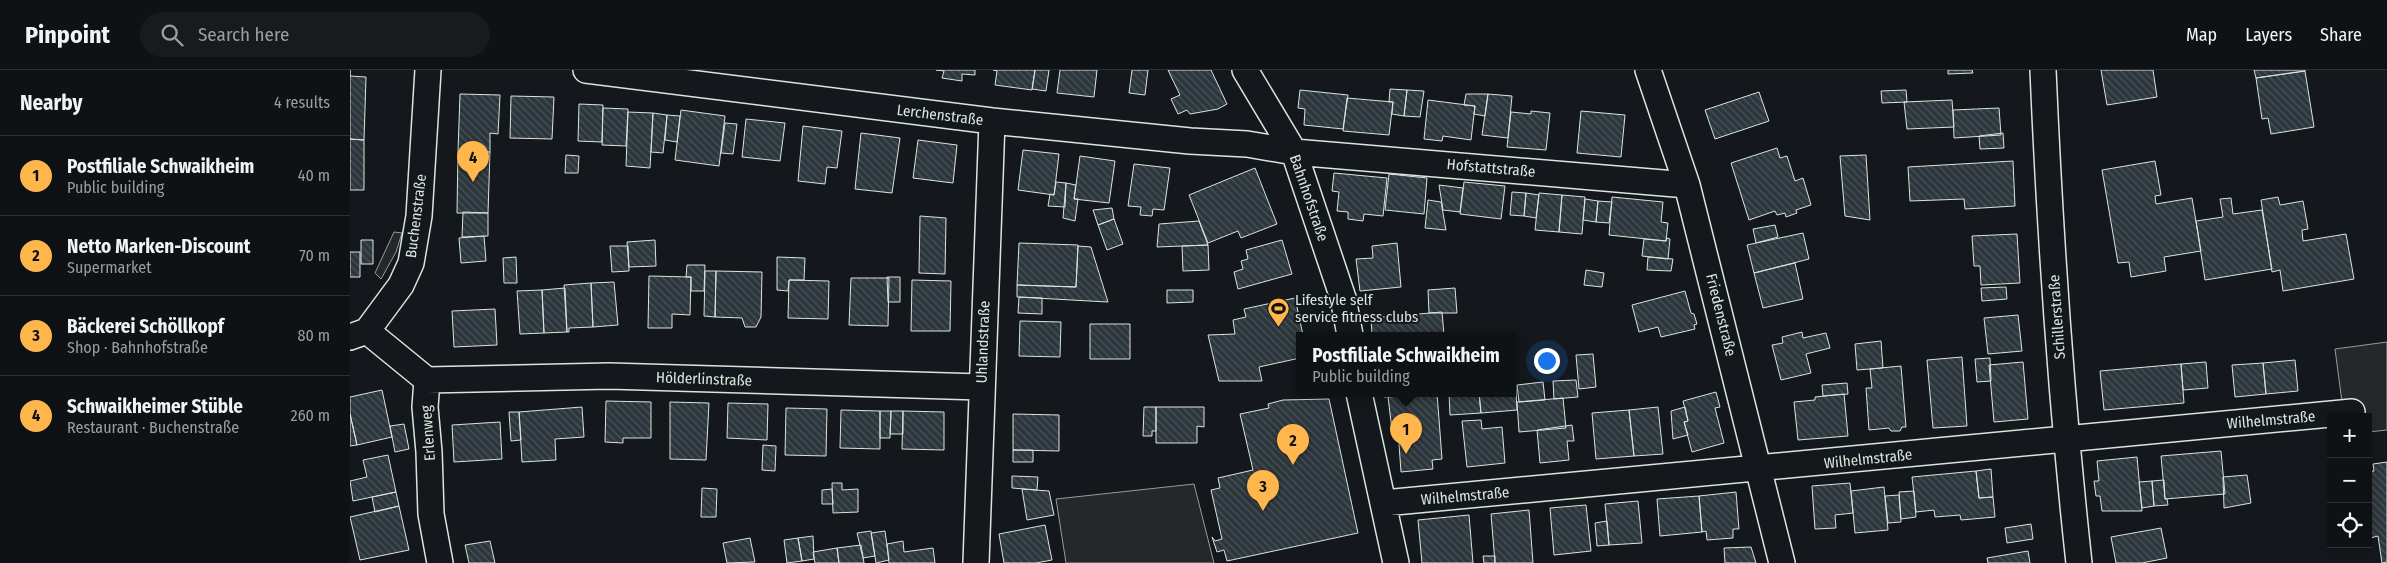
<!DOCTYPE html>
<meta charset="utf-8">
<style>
:root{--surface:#0f1215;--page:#181b1e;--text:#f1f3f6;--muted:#9b9ea0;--line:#2f3234;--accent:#ffb74d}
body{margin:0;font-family:"Fira Sans Condensed",sans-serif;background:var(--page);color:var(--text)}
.controls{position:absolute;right:15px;bottom:15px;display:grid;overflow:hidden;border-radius:0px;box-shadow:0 2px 8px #0003}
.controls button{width:45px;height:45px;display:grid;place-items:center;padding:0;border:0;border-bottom:1px solid var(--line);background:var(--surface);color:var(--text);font:25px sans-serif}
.you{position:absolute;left:1196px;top:290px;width:18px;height:18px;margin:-12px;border:4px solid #fff;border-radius:50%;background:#1a73e8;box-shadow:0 0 0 8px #1a73e833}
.badge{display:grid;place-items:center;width:32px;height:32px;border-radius:50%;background:var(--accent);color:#111;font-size:16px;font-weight:700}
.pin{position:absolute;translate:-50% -41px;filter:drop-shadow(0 1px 2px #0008)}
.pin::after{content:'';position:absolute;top:26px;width:18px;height:15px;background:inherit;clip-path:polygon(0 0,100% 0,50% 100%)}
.popup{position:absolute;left:946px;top:262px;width:220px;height:65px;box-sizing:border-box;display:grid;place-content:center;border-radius:0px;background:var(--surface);filter:drop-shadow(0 1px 4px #0005);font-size:16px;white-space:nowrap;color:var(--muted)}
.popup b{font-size:19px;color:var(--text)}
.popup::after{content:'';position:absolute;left:50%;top:100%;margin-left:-10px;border:10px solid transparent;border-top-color:var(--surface)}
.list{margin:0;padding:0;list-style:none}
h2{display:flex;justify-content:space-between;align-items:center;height:65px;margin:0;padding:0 20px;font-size:21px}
h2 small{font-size:16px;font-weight:400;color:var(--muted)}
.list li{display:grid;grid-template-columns:32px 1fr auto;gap:15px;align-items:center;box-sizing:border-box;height:80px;padding:0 20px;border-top:1px solid var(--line)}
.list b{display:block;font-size:19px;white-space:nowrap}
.list p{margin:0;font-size:16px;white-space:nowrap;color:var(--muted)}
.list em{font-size:16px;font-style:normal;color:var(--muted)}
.icon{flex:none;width:28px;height:28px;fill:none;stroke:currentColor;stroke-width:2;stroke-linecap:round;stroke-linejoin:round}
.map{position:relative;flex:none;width:2037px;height:493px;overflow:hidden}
header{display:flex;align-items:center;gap:30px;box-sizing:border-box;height:70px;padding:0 25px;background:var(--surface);border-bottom:1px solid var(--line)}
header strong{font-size:24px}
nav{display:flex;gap:28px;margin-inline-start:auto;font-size:18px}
.search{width:350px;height:45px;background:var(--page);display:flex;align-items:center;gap:12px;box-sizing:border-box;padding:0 18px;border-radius:28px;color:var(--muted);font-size:19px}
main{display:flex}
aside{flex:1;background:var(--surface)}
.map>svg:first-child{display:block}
</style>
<header>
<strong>Pinpoint</strong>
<div class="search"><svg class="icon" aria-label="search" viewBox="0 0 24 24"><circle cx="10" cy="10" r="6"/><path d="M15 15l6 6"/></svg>Search here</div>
<nav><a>Map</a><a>Layers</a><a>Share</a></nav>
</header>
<main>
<aside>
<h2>Nearby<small>4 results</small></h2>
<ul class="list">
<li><span class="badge">1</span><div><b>Postfiliale Schwaikheim</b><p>Public building</p></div><em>40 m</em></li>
<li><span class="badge">2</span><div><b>Netto Marken-Discount</b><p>Supermarket</p></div><em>70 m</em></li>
<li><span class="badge">3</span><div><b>Bäckerei Schöllkopf</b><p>Shop · Bahnhofstraße</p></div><em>80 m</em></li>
<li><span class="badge">4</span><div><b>Schwaikheimer Stüble</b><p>Restaurant · Buchenstraße</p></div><em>260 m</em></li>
</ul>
</aside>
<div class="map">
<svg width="2037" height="493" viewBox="0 0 2037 493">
<defs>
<pattern id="building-back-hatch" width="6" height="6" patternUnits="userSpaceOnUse" patternTransform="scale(1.25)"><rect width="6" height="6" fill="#2c363c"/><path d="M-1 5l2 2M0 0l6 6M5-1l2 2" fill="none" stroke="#4a5358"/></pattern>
</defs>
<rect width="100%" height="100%" fill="#14181c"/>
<path fill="#24282b" stroke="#939e99" d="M44 162 52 163 46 182 31 209 25 203Z
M2037 272V360L2018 362V347H1994L1985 279Z
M844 414 864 493H716L706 429Z"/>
<path fill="url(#building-back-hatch)" stroke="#d8e6dc" d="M0 0V6L16 7 14 70 0 69Z
M586 0H625V5L612 4V11L592 8 594 1Z
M643 0H685L682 20 645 15 647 1Z
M685 0H699L696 21 682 19Z
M710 0H747L744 27 707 23Z
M782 0H798L795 25 779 23Z
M818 0H861L877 34 868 39 840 44 837 40 828 44 821 29 830 25Z
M1598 0H1622L1623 3 1598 4Z
M1751 0H1803L1807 27 1757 35Z
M1904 0H1955V1L1906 8Z
M1955 1 1964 57 1921 64 1918 48 1912 49 1906 8Z
M1040 19 1057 20 1054 46 1042 44 1043 32H1039Z
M950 20 998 25 993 59 954 55 955 39 948 38Z
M1057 20 1074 21 1070 47 1054 46Z
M1556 20 1557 32 1532 33 1531 21Z
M1409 22 1419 51 1365 69 1355 40Z
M110 24 150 25 148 64 140 63V82L108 81Z
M1116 24H1138L1135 46 1124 44 1125 36 1114 35Z
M1138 24 1162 26 1158 68 1132 65Z
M161 26 204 27 202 69 160 68Z
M997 28 1043 32 1039 65 993 61Z
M1078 30 1125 36 1121 70 1093 66 1092 71 1074 69Z
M1602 30 1604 57 1557 59 1554 32Z
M229 34 253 35 252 72 228 71Z
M253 38 278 39 276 76 252 75Z
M1649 38 1651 65 1604 68 1603 40Z
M331 40 375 46 369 96 325 90Z
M1181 41 1200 43 1196 80 1157 77 1161 42 1181 44Z
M1231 41 1275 45 1271 87 1227 83Z
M278 42 303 43 300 98 276 96Z
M303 43 317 45 313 83 301 82Z
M317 45 330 46 327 72 315 70Z
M396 49 435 53 430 91 392 87Z
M375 53 387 54 383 84 371 83Z
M453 56 492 61 487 98 477 97 475 114 448 111Z
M511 63 550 68 542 123 505 119Z
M1653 63 1654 78 1630 79 1629 66Z
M0 69 14 70V120H0Z
M568 70 607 75 603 113 563 108Z
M1427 78 1430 88 1437 86 1445 111 1453 108 1461 135 1446 140 1447 143 1436 147 1435 143 1427 145 1425 141 1399 150 1381 93Z
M673 80 709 84 704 125 668 120Z
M108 81 140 82 138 143H107Z
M216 85 229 86 228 103H215Z
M1516 85 1520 150 1495 146 1490 86Z
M730 86 765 91 759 133 724 129Z
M1663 91 1665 136 1615 139 1614 129 1560 131 1558 97Z
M1805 91 1811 125 1805 126 1806 134 1842 128 1851 181 1814 187 1816 201 1781 207 1779 192 1768 193 1752 100Z
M784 94 820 98 814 140 803 139 802 146 790 145 791 137 778 136Z
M905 98 927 154 891 168 888 161 858 173 839 125Z
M984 103 1037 108 1033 146 1014 144 1013 151 998 149V142L987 141 989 122 982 121Z
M1039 104 1077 108 1074 144 1035 140Z
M706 112 716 113 715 137 698 136 700 124 704 125Z
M1114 112 1155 116 1151 149 1110 144Z
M716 113 726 115 724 129H728L725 151 713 148Z
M1089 115 1113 118 1110 142 1093 140Z
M1162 122 1176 123 1174 146 1160 145Z
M1176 123 1189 125 1186 148 1174 146Z
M1189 123 1212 125 1209 162 1185 160Z
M1212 125 1235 127 1232 164 1209 162Z
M1262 127 1313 132 1311 152 1318 153 1316 171 1259 165Z
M1928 127 1930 135 1953 131 1958 159 1952 160 1953 171 1996 164 2004 209 1933 221 1930 200 1922 202 1911 130Z
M1881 128 1883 144 1912 140 1922 199 1855 210 1846 151 1873 147 1870 129Z
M1235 129 1248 131 1246 152 1233 150Z
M1078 130 1091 132 1096 160 1075 158Z
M1248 131 1262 132 1259 153 1246 152Z
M762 138 764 149 748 155 743 140Z
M113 142 138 143V166L112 167Z
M570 146 596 148 595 204 569 203Z
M764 149 773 174 757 180 748 155Z
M849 151 858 175 807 177 809 154Z
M1425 155 1428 167 1406 173 1403 159Z
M1453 163 1459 189 1404 203 1397 175Z
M1667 164 1670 213 1631 215 1630 196H1624L1622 166Z
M134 166 136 191 111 193 109 168Z
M1317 168 1320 169 1318 189 1292 186 1294 169 1316 171Z
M11 170H23V194H11Z
M305 170 306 196 279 197 277 172Z
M932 170 942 204 888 219 884 202 893 199 891 191 898 189 896 180Z
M669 173 728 175 726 217 667 215Z
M1047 173 1051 217 1010 221 1006 189 1023 188 1022 176Z
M858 175 859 200 833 201 832 176Z
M260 176H278L279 201 262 202Z
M728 176 741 177 758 232 667 227V215L726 217Z
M0 182H10V207H0Z
M166 187 167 213H154L153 188Z
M427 187 455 188 454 210H439L438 221 427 220Z
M1298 187 1323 189 1321 201 1297 200Z
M1445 193 1453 229 1413 238 1404 203Z
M337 195H355L354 221H341V207H336Z
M1236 200 1254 203 1252 217 1234 215Z
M355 201H366L365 247 354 246Z
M366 201 412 202 411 247 406 257H395L392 248 365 247Z
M299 206 341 207 340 245 322 244V258H298Z
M537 207H550V232H538Z
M501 208H539L538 256 499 255Z
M439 210 479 211 478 249 438 248Z
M562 210 601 211 600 261H561Z
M264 212 268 255 243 257 241 213Z
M241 213 243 257 219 258V262H217L214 215Z
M1656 217 1657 229 1632 231 1631 218Z
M215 218 217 262 194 263 192 220Z
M1105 218 1107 243H1079L1078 220Z
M192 220 194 263 170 264 167 221Z
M817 220H843V232L817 233Z
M1335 221 1341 243 1344 244 1347 254 1344 255 1345 259 1311 267 1308 257 1289 262 1282 235Z
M669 227 692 228V244L668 243Z
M945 228 953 265H950V288L909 297 912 311H869L858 265 885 264 883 250 896 247 894 239Z
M145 239 147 275 104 277 102 241Z
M1092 242 1094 265H1022L1021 248Z
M1668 245 1672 281 1638 284 1634 248Z
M670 251 711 252 710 287 669 286Z
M740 254H780V289H740Z
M1452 262 1453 268 1476 263 1480 278 1456 284 1461 303 1431 310 1422 275 1433 273 1432 267Z
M1531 271 1533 298 1507 300 1505 274Z
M1243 284 1246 317 1229 319 1226 285Z
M1612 287 1617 356 1583 358 1577 290Z
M1640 288 1641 311 1627 312 1625 289Z
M1945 290 1948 321 1916 324 1913 293Z
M1673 292 1678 349 1644 352 1639 295Z
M1856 292 1858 318 1833 320 1831 294Z
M1913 293 1916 324 1885 327 1882 295Z
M1831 294 1834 333 1754 340 1750 301Z
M1551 296 1556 357H1552L1550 361H1541L1539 358 1519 360 1516 318H1522L1520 299Z
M1162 307H1165L1167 340 1131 343 1129 323H1162Z
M1226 310 1228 327 1204 329 1203 311Z
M1193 312 1195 330 1169 332 1167 315Z
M1497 313 1498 324 1473 326 1472 315Z
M32 320 42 367 7 375 0 344V327Z
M1366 322 1370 337 1365 338 1374 373 1342 382 1334 352 1338 351 1333 331Z
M1033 323H1086L1034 327Z
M1087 323 1092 389 1082 390 1083 399 1051 402 1048 360H1042L1038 327Z
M1099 323H1129L1131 343 1100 345Z
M1494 324 1498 366 1448 370 1444 332 1465 330V327Z
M1213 328 1216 358 1169 362 1167 332Z
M979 329 1008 463 877 491 874 480 867 482 862 467 865 471 872 469 861 420 870 418 868 408 903 400 890 344 919 338 918 334 933 330Z
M256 331 301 332V368H273V373L255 372Z
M320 332 359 333 356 390 320 389Z
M378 333 418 334 417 370 377 368Z
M232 337 234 367 205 369 206 390 172 392 169 342Z
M794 337H806V361H802V366H793Z
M806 337H854V357L847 356V373H806Z
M1308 337 1313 384 1284 386 1279 340Z
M1335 337 1338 351 1334 352 1338 365 1323 369 1321 341Z
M436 338 477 339 476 386 435 385Z
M491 340 530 341V379L490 378Z
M1279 340 1284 386 1246 389 1242 343Z
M530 341H541L540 368H530Z
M541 341H553V364H540Z
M553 341 594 342V380L552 379Z
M159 342H169L171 370 161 371Z
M0 344 7 375 0 376Z
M663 344 709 345V381L663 380Z
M1131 350 1132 359 1152 357 1155 393 1117 397 1112 351Z
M150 352 152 389 104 392 102 355Z
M54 354 59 379 45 382 40 356Z
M1222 355 1224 371H1217L1219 390 1190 393 1187 360Z
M413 375 426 376 425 401 412 400Z
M663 380H683V392H663Z
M1871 381 1875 424 1815 429 1811 386Z
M38 385 46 422 3 431 0 411 17 407 13 390Z
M1787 387 1792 441H1752L1750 426H1746L1744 411H1749L1747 391Z
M2037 392V492L2032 493 2028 466 2020 468 2018 455V402L2024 401 2023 394Z
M1641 399 1643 427 1629 428 1626 401Z
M1626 401 1629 428 1643 427 1645 447 1611 450 1610 445 1585 447 1584 440 1566 442 1562 407Z
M1897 405 1901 433 1874 438 1873 407Z
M662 406 688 407 687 420 662 418Z
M1814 410 1815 429H1817L1818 435 1804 436 1802 411Z
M1802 411 1804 436 1792 438 1789 412Z
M482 413H492V420L508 419V442L483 443Z
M1500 413 1503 443 1485 445 1486 458 1465 459 1462 416Z
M1534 417 1538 460 1505 463 1501 421Z
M352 418 367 419 366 447H351Z
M482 419 483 434H472V420Z
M672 419 699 421 704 445 677 450Z
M1564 421 1566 447 1551 449 1549 422Z
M46 422 49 436 25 442 22 427Z
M1386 422 1389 459H1383V468L1357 470 1356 461 1352 462 1349 426Z
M1549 425 1551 452 1538 453 1535 426Z
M1349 426 1352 462 1310 466 1307 429Z
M1288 431 1292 473 1259 475 1255 434Z
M1236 435 1241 481 1204 485 1200 438Z
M49 436 59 480 10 490 0 447Z
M1179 440 1183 493H1145L1141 444Z
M1119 445 1123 493H1072L1068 450Z
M1257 451 1259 475 1247 476 1245 453Z
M1681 454 1683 469 1657 473 1655 458Z
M695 455 702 490 686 493H654L649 464Z
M1811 458 1817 488 1792 493H1766L1761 467Z
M521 461 525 486 513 488 507 463Z
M535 461 539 490 526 493 521 463Z
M463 466 464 489 452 491 448 468Z
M400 468 405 492 377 493 373 473Z
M448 468 452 491 437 493 434 470Z
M140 471 145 493H119L115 475Z
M553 471 554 482 583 478 585 493H539L537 474Z
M511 475 514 493H489L487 478Z
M1401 477 1406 493H1375L1374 478Z
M487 478 489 493H465L463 482Z
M1678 481 1680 493H1638L1637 488Z
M1133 486H1145V493H1134Z"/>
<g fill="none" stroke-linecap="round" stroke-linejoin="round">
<defs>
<path id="street" d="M236 0 642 51 840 71 897 74 944 82 1337 115
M895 0 944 82 993 228 1000 265
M1298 0 1337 115 1432 493
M1693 0C1700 165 1711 329 1729 493
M17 261 77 310 75 337 79 382 81 444 90 493
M0 267 17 261 51 215 61 193 69 146 78 0
M77 310 259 306 631 317
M1009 323 1046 493
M1034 433 2002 342
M626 493 642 51"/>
</defs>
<use href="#street" stroke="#d8e6dc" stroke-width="28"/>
<use href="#street" stroke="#14181c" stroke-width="25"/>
</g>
<defs>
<symbol id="stadium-pin" viewBox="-11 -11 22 30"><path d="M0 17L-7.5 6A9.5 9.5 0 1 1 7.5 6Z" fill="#ffb74d" stroke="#14181c"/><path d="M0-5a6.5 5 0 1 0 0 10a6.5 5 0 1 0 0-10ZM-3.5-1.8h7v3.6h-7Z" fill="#111"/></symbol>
</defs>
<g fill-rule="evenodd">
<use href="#stadium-pin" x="916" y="226" width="25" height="34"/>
</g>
<g text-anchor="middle" stroke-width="4" stroke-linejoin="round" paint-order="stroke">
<g font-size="15" fill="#d8e6dc" stroke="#14181c">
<text transform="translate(590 45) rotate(7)" y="5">Lerchenstraße</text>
<text transform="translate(1141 98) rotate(5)" y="5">Hofstattstraße</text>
<text transform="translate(959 128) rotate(71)" y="5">Bahnhofstraße</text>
<text transform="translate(66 146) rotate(-83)" y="5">Buchenstraße</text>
<text transform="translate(1371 245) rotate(76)" y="5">Friedenstraße</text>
<text transform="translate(1707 247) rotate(-94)" y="5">Schillerstraße</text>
<text transform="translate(633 272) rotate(-88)" y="5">Uhlandstraße</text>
<text transform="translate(354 309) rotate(2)" y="5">Hölderlinstraße</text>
<text transform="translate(1921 350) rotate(-5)" y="5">Wilhelmstraße</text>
<text transform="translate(78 363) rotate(-94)" y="5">Erlenweg</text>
<text transform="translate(1518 389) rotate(-6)" y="5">Wilhelmstraße</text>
<text transform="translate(1115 426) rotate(-5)" y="5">Wilhelmstraße</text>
</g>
<g font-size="15" fill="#d8e6dc" stroke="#14181c" text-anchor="start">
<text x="945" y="235">Lifestyle self<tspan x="945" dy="17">service fitness clubs</tspan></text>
</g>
</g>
</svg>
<div class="controls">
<button>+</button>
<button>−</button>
<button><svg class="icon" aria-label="locate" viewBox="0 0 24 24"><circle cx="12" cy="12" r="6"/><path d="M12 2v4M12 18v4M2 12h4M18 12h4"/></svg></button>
</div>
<div class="you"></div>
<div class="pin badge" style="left:1056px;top:384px">1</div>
<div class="popup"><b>Postfiliale Schwaikheim</b>Public building</div>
<div class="pin badge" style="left:943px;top:395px">2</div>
<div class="pin badge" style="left:913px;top:441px">3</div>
<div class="pin badge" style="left:123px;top:112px">4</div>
</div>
</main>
